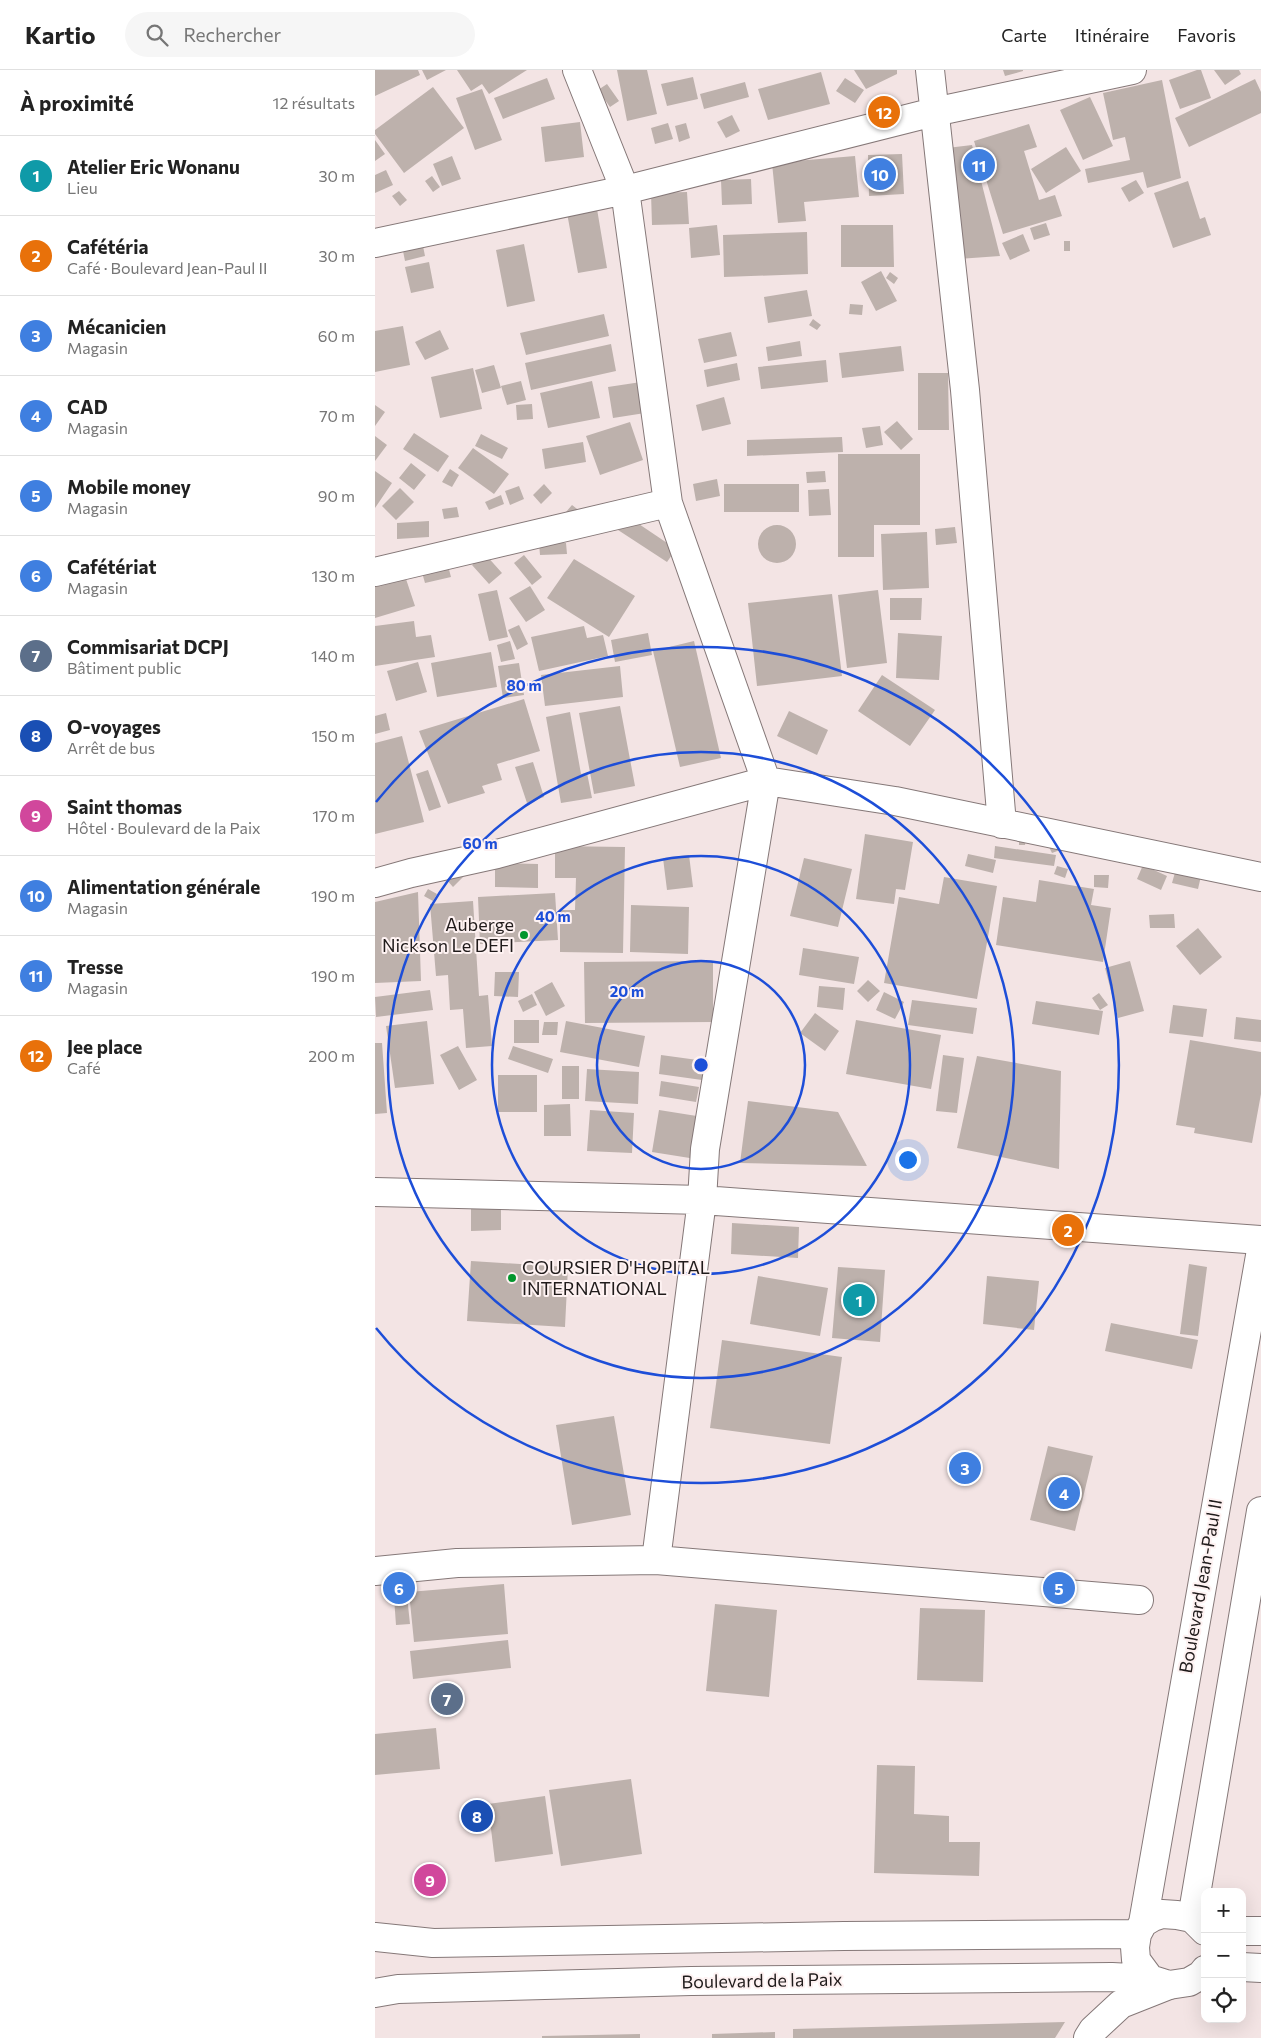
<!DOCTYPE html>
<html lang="fr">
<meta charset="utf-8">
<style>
:root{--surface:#fff;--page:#f6f6f6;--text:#222;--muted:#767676;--line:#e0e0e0;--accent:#d93025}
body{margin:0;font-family:Commissioner,sans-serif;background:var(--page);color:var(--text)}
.controls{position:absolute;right:15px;bottom:15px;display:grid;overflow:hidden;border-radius:10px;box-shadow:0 5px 20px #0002}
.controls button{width:45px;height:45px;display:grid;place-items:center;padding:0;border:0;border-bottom:1px solid var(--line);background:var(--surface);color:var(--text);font:25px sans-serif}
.you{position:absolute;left:532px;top:1089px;width:18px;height:18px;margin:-12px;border:4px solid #fff;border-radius:50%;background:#1a73e8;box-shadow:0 0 0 8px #1a73e833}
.badge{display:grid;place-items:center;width:32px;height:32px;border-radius:50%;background:var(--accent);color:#fff;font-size:16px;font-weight:700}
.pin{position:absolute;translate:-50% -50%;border:2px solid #fff;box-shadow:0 1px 5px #0006}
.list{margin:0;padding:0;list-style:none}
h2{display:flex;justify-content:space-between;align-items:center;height:65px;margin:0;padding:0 20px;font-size:21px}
h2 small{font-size:16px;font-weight:400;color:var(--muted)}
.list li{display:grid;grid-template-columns:32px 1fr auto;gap:15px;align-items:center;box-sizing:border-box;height:80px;padding:0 20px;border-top:1px solid var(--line)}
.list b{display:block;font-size:19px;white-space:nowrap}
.list p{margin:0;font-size:16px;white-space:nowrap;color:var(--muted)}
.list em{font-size:16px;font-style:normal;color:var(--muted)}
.icon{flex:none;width:28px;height:28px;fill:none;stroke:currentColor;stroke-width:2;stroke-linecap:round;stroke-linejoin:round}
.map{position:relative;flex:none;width:886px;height:1968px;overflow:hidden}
header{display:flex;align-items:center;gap:30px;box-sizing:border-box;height:70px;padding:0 25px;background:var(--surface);border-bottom:1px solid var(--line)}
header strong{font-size:24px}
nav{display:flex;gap:28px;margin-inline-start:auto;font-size:18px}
.search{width:350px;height:45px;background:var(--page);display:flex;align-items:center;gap:12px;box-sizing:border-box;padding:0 18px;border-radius:28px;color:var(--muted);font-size:19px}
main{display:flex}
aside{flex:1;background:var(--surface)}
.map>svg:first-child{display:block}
</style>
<header>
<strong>Kartio</strong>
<div class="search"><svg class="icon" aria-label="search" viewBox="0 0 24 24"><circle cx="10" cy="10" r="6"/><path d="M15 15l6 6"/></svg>Rechercher</div>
<nav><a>Carte</a><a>Itinéraire</a><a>Favoris</a></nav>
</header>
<main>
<aside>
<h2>À proximité<small>12 résultats</small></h2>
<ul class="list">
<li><span class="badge" style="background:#0f9aa8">1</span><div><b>Atelier Eric Wonanu</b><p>Lieu</p></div><em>30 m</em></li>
<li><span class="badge" style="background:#e8710a">2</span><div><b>Cafétéria</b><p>Café · Boulevard Jean-Paul II</p></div><em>30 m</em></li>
<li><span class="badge" style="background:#3f7fe0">3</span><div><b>Mécanicien</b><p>Magasin</p></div><em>60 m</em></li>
<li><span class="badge" style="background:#3f7fe0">4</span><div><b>CAD</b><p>Magasin</p></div><em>70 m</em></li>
<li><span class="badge" style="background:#3f7fe0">5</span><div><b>Mobile money</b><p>Magasin</p></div><em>90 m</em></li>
<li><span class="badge" style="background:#3f7fe0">6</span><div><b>Cafétériat</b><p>Magasin</p></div><em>130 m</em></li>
<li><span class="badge" style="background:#5c6f8a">7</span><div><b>Commisariat DCPJ</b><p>Bâtiment public</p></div><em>140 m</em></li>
<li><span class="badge" style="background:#1a4fb4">8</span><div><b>O-voyages</b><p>Arrêt de bus</p></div><em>150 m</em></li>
<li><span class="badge" style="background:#d1479c">9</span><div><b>Saint thomas</b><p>Hôtel · Boulevard de la Paix</p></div><em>170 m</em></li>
<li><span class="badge" style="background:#3f7fe0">10</span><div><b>Alimentation générale</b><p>Magasin</p></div><em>190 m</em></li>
<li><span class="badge" style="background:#3f7fe0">11</span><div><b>Tresse</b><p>Magasin</p></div><em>190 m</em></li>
<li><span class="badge" style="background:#e8710a">12</span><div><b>Jee place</b><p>Café</p></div><em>200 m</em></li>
</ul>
</aside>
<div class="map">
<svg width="886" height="1968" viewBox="0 0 886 1968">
<rect width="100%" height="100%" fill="#f3e4e4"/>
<path fill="#bdb1ac" d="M0 0H43L45 5 0 26Z
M47 0H71L52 10Z
M82 0H152L114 24 107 14 96 21Z
M242 0H272L282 44 252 51Z
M479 0H522V4L491 19Z
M628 0H648V1L630 6Z
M822 0H826L836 28 805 39 794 10Z
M839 0H864L866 4 850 15Z
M446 2 455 34 393 50 383 19Z
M318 7 323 29 292 36 286 14Z
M172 8 180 29 128 49 119 28Z
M470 8 489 20 480 33 461 21Z
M880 9 886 22V43L814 77 800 48Z
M787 10 806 108 772 118 768 102 713 113 710 99 755 90 750 67 738 70 728 23Z
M370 12 374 27 329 39 325 24Z
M232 14 244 31 235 37 223 20Z
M58 17 89 58 29 103 0 64V60Z
M107 19 127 70 100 80 81 28Z
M715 27 738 76 708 90 685 40Z
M357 45 365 61 351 68 342 52Z
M205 52 209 87 170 92 166 57Z
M293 53 298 69 280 74 276 58Z
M311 53 315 68 304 72 300 56Z
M654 54 662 77 649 81 664 130 680 125 687 146 628 164 599 71Z
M0 70 10 84 0 91Z
M597 75 625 186 583 189 564 79Z
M691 77 706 101 671 123 656 99Z
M527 84 529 124 494 126 493 85Z
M77 86 86 109 67 116 58 94Z
M480 86 484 127 429 132 431 151 403 153 397 93Z
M11 100 18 115 0 123V105Z
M57 106 65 117 58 122 50 111Z
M376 109 377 134 347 135 346 110Z
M761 110 769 123 754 132 746 118Z
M813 111 825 149 830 147 836 165 798 178 779 123Z
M24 121 32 130 25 136 17 126Z
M312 122 314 154 277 155 276 123Z
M222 139 232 198 203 203 192 143Z
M671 153 675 165 659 170 655 158Z
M342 155 345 185 316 188 314 158Z
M466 155H518L519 197H466Z
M432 162 433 204 349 207 348 165Z
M648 164 655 181 635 190 627 173Z
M689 171H695V181H689Z
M149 174 160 231 132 237 121 180Z
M48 176 50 186 30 191 28 181Z
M54 192 59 218 36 223 30 197Z
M506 201 522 231 501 241 486 212Z
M515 202 523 208 519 214 511 208Z
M432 220 437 246 393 253 389 227Z
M475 234 488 235 487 245 474 244Z
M229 244 234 266 151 285 145 263Z
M438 249 446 255 442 260 434 255Z
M28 256 35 295 0 302V261Z
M65 260 74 279 50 290 40 272Z
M356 262 362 286 329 293 323 269Z
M425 271 427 286 393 291 391 277Z
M236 274 241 301 156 320 150 293Z
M526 276 529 301 467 308 464 283Z
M451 290 453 312 386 319 383 297Z
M362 293 365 310 332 317 329 300Z
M119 295 126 318 107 323 100 300Z
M98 298 107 339 65 348 56 307Z
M543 303H573L574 360H543Z
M146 311 151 330 132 335 126 316Z
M217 311 225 348 173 358 165 323Z
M266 312 270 343 238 348 233 317Z
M349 327 356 354 327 361 321 335Z
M157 334 158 349 142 350 141 335Z
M0 335 10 342 0 356Z
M522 351 538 369 526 380 509 362Z
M255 352 268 390 225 405 211 366Z
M505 356 508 375 491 378 487 358Z
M39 363 74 386 63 402 28 379Z
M106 364 133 378 127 389 100 376Z
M0 366 12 375 0 391Z
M467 367 468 382 372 386V370Z
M208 372 211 392 170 399 167 379Z
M98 378 134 404 119 424 83 398Z
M463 384H545V455H499V487H463Z
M36 393 51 405 39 420 24 408Z
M75 399 84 405 77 417 67 412Z
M0 401 17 413 0 438Z
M450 401 451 412 432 413 431 402Z
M342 409 345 426 321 431 318 414Z
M169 414 177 423 166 434 158 425Z
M349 414H424V442H349Z
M144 416 149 429 135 435 130 421Z
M25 418 39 432 21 450 7 436Z
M454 419 456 445 434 446 433 420Z
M126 425 129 434 114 440 110 432Z
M197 435 206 442 199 450 191 442Z
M82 437 84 447 69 449 67 439Z
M252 446 301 479 292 492 243 460Z
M54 451V467L22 469V453Z
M383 474a19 19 0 1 1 38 0a19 19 0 1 1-38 0Z
M580 457 582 473 561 475 560 459Z
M552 462 554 518 508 520 506 464Z
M164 473H191L192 484 165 485Z
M110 484 127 503 114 514 97 495Z
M149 485 167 507 157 515 139 493Z
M199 489 260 526 234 567 172 528Z
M72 492 76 507 50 513 46 499Z
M30 506 40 536 0 548V516Z
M155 516 170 540 151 552 134 528Z
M122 520 133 567 114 571 103 524Z
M503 520 512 593 472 598 463 525Z
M457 524 467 606 382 616 373 533Z
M515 528H547L546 550H515Z
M39 551 41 567 56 565 60 587 0 596V556Z
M144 555 153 574 142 580 133 560Z
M209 556 212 568 228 565 233 586 164 601 156 567Z
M273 563 277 585 240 592 236 570Z
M523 563 567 566 564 610 521 608Z
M135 571 140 589 126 592 122 575Z
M319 571 346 688 305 697 278 581Z
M116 582 122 617 62 627 56 593Z
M43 592 52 622 21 631 12 601Z
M144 593 149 625 128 628 123 596Z
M245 596 248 627 170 636 166 605Z
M507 605 560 640 535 676 483 641Z
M149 629 165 681 122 694 127 710 107 716 110 723 73 734 44 661Z
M245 636 260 716 219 724 204 643Z
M414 641 453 660 442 685 402 666Z
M195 642 206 704 212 703 217 728 186 733 171 647Z
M11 643 15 660 0 664V646Z
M27 666 49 752 0 764V673Z
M158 692 169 727 152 733 140 697Z
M53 700 66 737 54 741 41 704Z
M490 764 538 772 530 820 521 819 519 834 481 829Z
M644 769H651L650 775H644Z
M680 771 685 780 677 783 673 775Z
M180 776 250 777 248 883 185 882V840H200L201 808H180Z
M620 776 681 785 679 796 619 788Z
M593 784 621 790 618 803 590 796Z
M314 785 318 817 292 820 288 788Z
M429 788 477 799 463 857 415 846Z
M120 793 163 794V818L120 817Z
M768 795 792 806 786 820 762 809Z
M682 796 693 799 690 808 679 804Z
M82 798 90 805 78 817 71 809Z
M801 799 826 806 823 819 797 813Z
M719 805H734L733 818 719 817Z
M569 807 622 816 602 929 509 913 524 827 564 834Z
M664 810 719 819 716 835 736 838 728 892 621 875 628 827 661 832Z
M53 819 62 824 58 831 49 826Z
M43 822 46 911 0 913V832Z
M180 823 183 870 105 874 103 827Z
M98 831 104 926 113 925 117 976 91 978 88 939 75 940 73 905 61 906 55 834Z
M256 835 314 837 313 884 255 882Z
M799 844 800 858H775L774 845Z
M823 858 847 887 825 905 801 876Z
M428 878 484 887 479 914 424 905Z
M338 891V952L210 953 209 892Z
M755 891 769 941 743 948 730 898Z
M120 902H144L143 927 119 926Z
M493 910 505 921 493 932 482 921Z
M177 912 190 936 171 946 159 922Z
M444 916 470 918 468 940 442 937Z
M55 920 58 940 1 947 0 927Z
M509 922 529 932 520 949 501 940Z
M724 923 733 935 725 940 717 928Z
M157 924 162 935 148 942 143 931Z
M537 930 602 938 598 964 533 955Z
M661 931 728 941 724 965 657 954Z
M798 935 832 939 828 967 794 963Z
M440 943 464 961 450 981 425 963Z
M861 947 886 950V972L859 969Z
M139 950H164V973H139Z
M481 950 566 965 556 1019 471 1004Z
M52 951 59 1014 20 1018 11 956Z
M191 951 270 966 264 997 185 982Z
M169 952H183L182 965H167Z
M815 970 886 982V1024L877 1073 819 1063 820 1058 801 1055Z
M0 973H7L12 1043 0 1044Z
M83 976 102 1010 84 1020 65 985Z
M138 976 178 989 173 1003 133 989Z
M286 985 330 991 327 1010 284 1004Z
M568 985 589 988 582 1043 561 1041Z
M602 986 686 1001 684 1099 582 1078Z
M187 996H204V1029H187Z
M212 999 264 1002 263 1034 210 1031Z
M123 1005H162V1042H123Z
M286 1011 324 1017 321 1032 284 1026Z
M373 1031 463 1042 492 1096 365 1093Z
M195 1034 196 1066H169V1035Z
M215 1040 259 1043 257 1083 212 1081Z
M284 1040 328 1047 321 1089 277 1082Z
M126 1138V1160L96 1161V1139Z
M357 1153 424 1157 423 1188 356 1184Z
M96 1191 193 1197 190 1257 92 1251Z
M814 1194 832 1197 823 1266 805 1264Z
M463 1197 510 1200 505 1272 457 1268Z
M383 1206 453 1218 445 1266 375 1254Z
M612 1206 664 1211 659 1260 608 1254Z
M736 1253 823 1270 817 1299 730 1281Z
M347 1270 467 1287 455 1374 335 1358Z
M239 1346 256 1445 197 1455 181 1355Z
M673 1376 718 1386 700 1461 655 1450Z
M129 1514 133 1564 39 1572 34 1522Z
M32 1526 35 1554 21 1555 19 1527Z
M340 1534 402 1540 394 1627 331 1621Z
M545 1538 610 1540 608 1612 542 1610Z
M133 1570 136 1598 38 1609 35 1581Z
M61 1658 65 1699 0 1705V1664Z
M502 1695 540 1696 539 1744 574 1746V1772H605L604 1806 499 1803Z
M256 1709 267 1784 186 1796 174 1720Z
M170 1726 178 1784 120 1792 113 1734Z
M690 1952 680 1968H418V1959Z
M400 1962V1968H337V1964Z
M265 1964V1968H167V1966Z"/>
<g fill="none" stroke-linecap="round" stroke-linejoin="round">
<defs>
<path id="street" d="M202 0 250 120 293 433 391 711 330 1079 327 1130 281 1490
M555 0 590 320 627 754
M0 173 250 120 559 42 757 0
M0 502 293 433
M0 813 36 803 122 784 391 711 520 731 886 807
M0 1122 327 1130 886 1170
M0 1501 82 1493 281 1490 764 1530
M713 1968 718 1960 746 1934 794 1915"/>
<path id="secondary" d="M817 1848 886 1441
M768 1853 886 1180
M867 1861H886
M0 1867 58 1873 469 1866 762 1864
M867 1897 886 1898
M775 1909 761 1890 760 1877 762 1864 768 1853 778 1847 787 1844 802 1845 817 1848 830 1861
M0 1923 23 1919 316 1911 737 1907 775 1909 794 1915 814 1912 826 1905 830 1900"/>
</defs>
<use href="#street" stroke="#857878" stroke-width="30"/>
<use href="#secondary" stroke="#857878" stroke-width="30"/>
<use href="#street" stroke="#fff" stroke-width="28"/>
<use href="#secondary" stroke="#fff" stroke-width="28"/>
</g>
<g fill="none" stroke="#1d4ed8" stroke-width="2.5">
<circle cx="326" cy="995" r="104"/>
<circle cx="326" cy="995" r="209"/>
<circle cx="326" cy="995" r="313"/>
<path d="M1 732A418 418 0 1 1 1 1258"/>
</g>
<g fill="#02962d" stroke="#fef2f2" stroke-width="2">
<circle cx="149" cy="865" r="5"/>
<circle cx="137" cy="1208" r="5"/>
</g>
<g text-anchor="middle" stroke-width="4" stroke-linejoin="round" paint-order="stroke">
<g font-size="18" fill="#201b1b" stroke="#fef2f2" text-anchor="end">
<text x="139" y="861">Auberge<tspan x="139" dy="21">Nickson Le DEFI</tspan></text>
<text x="147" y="1204" text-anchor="start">COURSIER D'HOPITAL<tspan x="147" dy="21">INTERNATIONAL</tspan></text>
</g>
<g font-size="18" fill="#201b1b" stroke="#fef2f2">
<text transform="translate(826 1516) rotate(-80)" y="6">Boulevard Jean-Paul II</text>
<text transform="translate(387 1911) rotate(-1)" y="6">Boulevard de la Paix</text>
</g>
</g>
<circle cx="326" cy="995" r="8" fill="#1d4ed8" stroke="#fef2f2" stroke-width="2.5"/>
<g font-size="15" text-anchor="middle" font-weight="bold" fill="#1d4ed8" stroke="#fef2f2" stroke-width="4" stroke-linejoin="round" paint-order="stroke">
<text x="149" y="621">80 m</text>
<text x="105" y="779">60 m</text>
<text x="178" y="852">40 m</text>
<text x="252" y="927">20 m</text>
</g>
</svg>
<div class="controls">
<button>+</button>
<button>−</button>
<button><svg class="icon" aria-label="locate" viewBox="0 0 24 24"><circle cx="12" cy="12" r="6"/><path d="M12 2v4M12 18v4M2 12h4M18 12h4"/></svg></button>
</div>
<div class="you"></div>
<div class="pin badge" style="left:484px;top:1230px;background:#0f9aa8">1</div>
<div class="pin badge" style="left:693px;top:1160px;background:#e8710a">2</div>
<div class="pin badge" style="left:590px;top:1398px;background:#3f7fe0">3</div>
<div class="pin badge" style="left:689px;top:1423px;background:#3f7fe0">4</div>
<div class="pin badge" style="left:684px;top:1518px;background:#3f7fe0">5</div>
<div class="pin badge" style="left:24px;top:1518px;background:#3f7fe0">6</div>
<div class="pin badge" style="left:72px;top:1629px;background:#5c6f8a">7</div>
<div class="pin badge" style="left:102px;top:1746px;background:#1a4fb4">8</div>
<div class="pin badge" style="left:55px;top:1810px;background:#d1479c">9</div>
<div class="pin badge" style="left:505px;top:104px;background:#3f7fe0">10</div>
<div class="pin badge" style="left:604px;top:95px;background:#3f7fe0">11</div>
<div class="pin badge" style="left:509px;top:42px;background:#e8710a">12</div>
</div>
</main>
